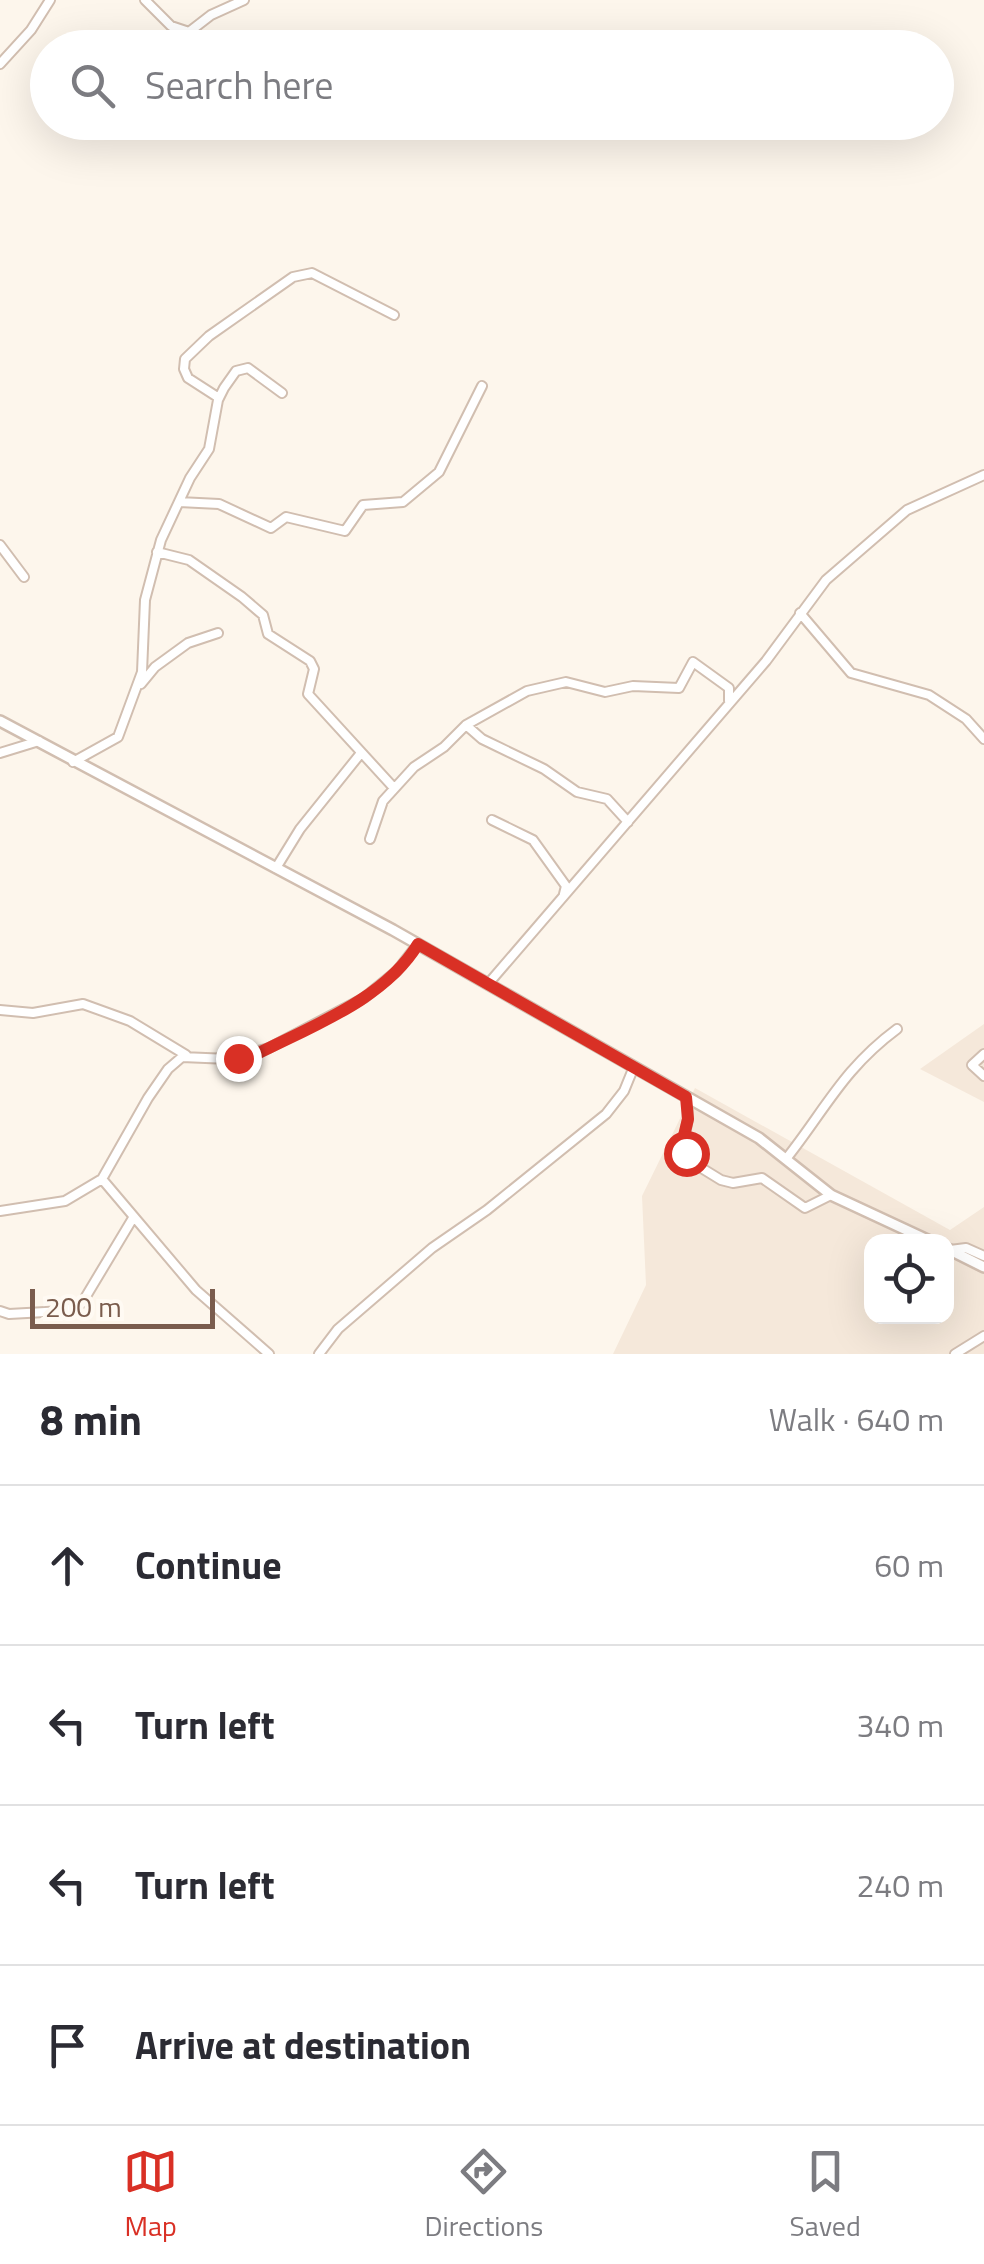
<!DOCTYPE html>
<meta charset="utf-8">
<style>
:root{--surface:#fff;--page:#f2f2f3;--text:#2b2b33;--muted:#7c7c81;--line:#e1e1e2;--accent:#d93025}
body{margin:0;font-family:"Titillium Web",sans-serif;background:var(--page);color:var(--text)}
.controls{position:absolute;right:30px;bottom:30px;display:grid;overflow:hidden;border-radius:20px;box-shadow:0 10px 40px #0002}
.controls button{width:90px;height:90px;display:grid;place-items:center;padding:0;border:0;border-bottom:2px solid var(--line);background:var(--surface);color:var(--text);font:50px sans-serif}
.scale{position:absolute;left:30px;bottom:25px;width:185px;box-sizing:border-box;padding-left:10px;border:5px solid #7a5c4d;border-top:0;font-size:28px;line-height:35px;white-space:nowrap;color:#7a5c4d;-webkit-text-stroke:8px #fffaf3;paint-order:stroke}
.stop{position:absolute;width:30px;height:30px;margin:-22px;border:8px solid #d93025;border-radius:50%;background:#fff}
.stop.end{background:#d93025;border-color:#fff;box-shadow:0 2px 10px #0008}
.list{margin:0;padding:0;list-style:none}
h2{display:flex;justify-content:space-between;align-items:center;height:130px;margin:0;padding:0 40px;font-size:42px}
h2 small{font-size:32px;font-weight:400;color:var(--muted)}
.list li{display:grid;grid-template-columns:65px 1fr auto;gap:30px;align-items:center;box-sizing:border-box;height:160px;padding:0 40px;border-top:2px solid var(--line)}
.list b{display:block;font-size:38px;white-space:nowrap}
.list em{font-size:32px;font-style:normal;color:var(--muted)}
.icon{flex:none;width:55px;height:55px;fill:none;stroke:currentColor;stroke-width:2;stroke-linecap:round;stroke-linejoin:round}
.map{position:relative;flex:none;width:984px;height:1354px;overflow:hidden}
.search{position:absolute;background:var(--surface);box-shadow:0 10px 40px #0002;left:30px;right:30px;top:30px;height:110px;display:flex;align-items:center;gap:25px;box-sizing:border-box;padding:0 35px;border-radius:55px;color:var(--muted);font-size:38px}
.sheet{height:770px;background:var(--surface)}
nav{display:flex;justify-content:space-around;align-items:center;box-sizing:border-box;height:140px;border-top:2px solid var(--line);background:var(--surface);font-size:28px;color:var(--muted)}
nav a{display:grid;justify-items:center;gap:5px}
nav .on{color:var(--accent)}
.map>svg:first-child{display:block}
</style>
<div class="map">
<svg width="984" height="1354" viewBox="0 0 984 1354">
<rect width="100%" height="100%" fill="#fdf6ec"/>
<path fill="#f5e8da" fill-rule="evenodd" d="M984 1024V1102L920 1069Z
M695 1088 950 1230 984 1207V1354H613L646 1285 642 1196ZM872 1242H946V1316H872Z"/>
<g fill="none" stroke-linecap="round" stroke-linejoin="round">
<defs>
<path id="minor" d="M145 0 171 26 189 32 211 15 244 0
M0 64 31 30 50 0
M219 398 188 378 184 369 185 359 209 336 293 277 312 273 394 315
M179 502 219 504 271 528 286 517 345 531 363 505 403 502 439 472 482 386
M0 545 24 577
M157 552 189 560 242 597 263 615 268 634 310 661 314 669 308 694 394 788
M800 613 851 673 929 695 966 719 984 739
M141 684 155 667 188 643 218 633
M466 725 482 739 544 769 577 792 607 799 628 822
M0 753 39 741
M73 762 118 737 142 672 145 600 161 540 190 478 209 449 218 400 224 388 236 371 248 368 282 393
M492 820 533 840 566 886 564 894
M370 839 383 801 414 767 444 747 466 725 527 691 566 682 605 692 633 686 679 688 693 662 729 688V701
M276 868 300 829 361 753
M488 984 766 661 826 580 907 510 984 475
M0 1010 33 1013 83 1004 130 1021 186 1055
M984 1054 972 1065 984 1076
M687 1097 688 1119 682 1148 695 1164 721 1180 733 1183 762 1178 805 1208 831 1195
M786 1159C825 1110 843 1069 897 1029
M102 1179 196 1290 269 1354
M0 1211 65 1201 102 1179 148 1098 168 1069 182 1057 229 1059 269 1048 364 998 397 971 418 944
M950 1250 966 1248 984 1256
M0 1311 9 1314 63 1311 82 1303 133 1218
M319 1354 338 1329 432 1248 487 1210 606 1114 624 1091 633 1069
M955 1354 984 1336"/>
<path id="tertiary" d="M0 721 393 930 759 1138 831 1195 932 1242
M946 1248 984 1267"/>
</defs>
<use href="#minor" stroke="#d1beb0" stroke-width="12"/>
<use href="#tertiary" stroke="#d1beb0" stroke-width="14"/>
<use href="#minor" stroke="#fff" stroke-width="8"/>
<use href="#tertiary" stroke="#fff" stroke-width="9"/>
</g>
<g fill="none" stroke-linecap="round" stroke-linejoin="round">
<path stroke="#d93025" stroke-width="12" d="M238 1058 257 1054C312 1026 385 999 418 944L686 1097 688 1119 682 1144 686 1153"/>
</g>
</svg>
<div class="controls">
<button><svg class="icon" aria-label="locate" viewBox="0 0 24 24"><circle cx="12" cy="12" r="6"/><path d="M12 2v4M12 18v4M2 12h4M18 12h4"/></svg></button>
</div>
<div class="scale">200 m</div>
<div class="stop" style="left:686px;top:1153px"></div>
<div class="stop end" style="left:238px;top:1058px"></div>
<div class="search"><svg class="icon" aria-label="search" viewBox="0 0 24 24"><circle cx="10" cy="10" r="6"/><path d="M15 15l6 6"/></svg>Search here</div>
</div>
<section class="sheet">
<h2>8 min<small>Walk · 640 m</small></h2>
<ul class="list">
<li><svg class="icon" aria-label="ahead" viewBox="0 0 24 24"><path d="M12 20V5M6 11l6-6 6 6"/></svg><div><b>Continue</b></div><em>60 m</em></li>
<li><svg class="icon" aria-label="left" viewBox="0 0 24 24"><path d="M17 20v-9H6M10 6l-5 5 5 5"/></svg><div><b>Turn left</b></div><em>340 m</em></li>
<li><svg class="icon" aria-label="left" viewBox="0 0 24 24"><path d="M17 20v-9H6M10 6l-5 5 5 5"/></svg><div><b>Turn left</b></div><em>240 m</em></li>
<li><svg class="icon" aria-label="arrive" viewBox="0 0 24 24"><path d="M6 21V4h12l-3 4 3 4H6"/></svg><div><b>Arrive at destination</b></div></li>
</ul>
</section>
<nav>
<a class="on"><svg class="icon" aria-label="map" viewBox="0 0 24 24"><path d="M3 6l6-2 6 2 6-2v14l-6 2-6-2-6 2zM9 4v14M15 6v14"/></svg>Map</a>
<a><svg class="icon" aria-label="directions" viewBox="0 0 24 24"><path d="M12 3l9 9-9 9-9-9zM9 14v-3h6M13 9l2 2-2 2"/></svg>Directions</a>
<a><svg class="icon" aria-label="saved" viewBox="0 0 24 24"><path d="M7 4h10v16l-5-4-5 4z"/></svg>Saved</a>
</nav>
